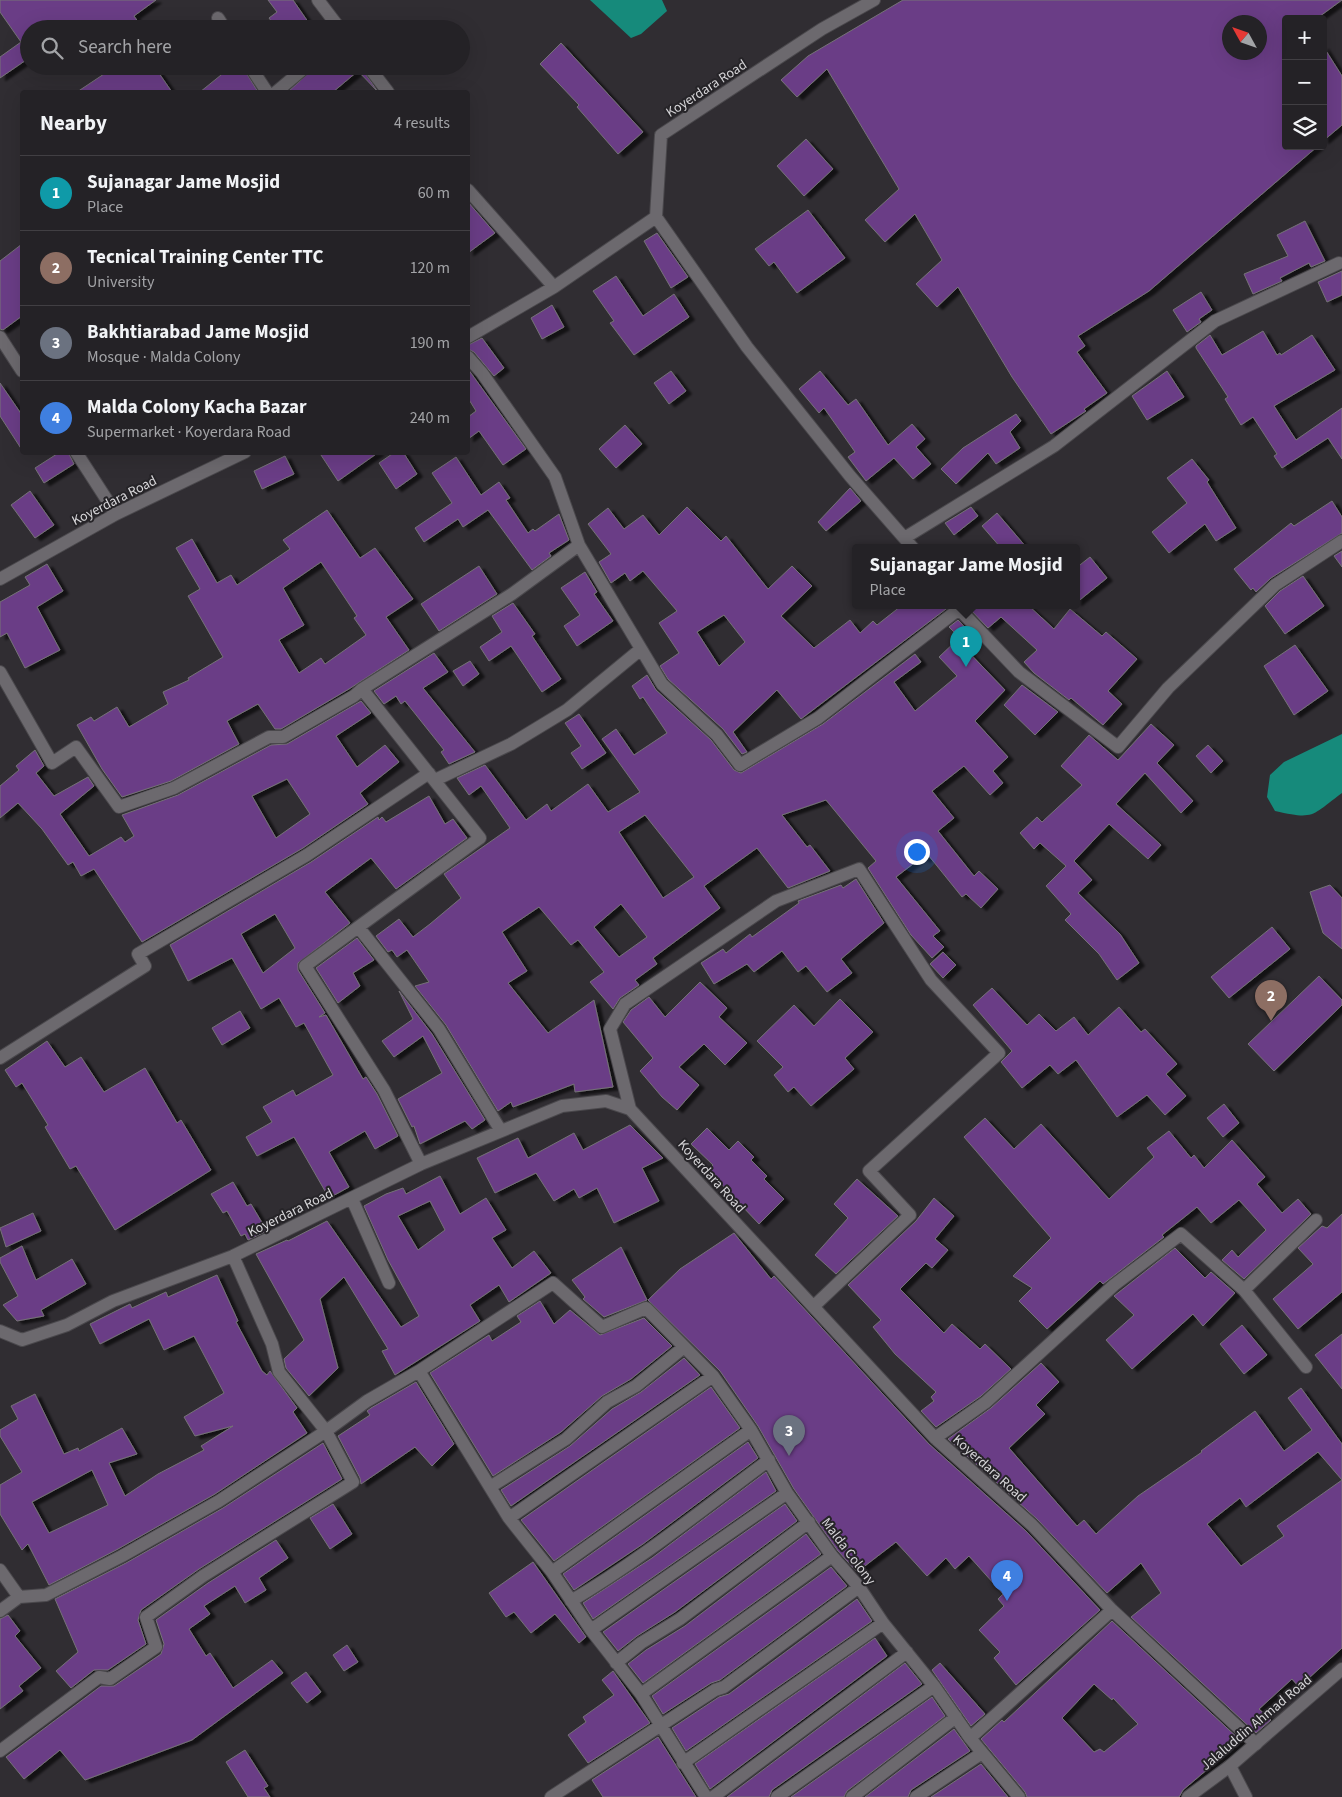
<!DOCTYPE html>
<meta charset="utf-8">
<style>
:root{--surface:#242226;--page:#2c2a2e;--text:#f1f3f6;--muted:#a3a4a7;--line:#413f43;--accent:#1a73e8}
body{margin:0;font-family:"Source Sans 3",sans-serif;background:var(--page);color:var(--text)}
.controls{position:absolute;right:15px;top:15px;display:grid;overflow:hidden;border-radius:5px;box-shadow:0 5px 20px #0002}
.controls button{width:45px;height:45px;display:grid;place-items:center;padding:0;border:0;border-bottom:1px solid var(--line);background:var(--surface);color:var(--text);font:25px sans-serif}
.compass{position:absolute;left:1222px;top:15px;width:45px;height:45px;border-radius:50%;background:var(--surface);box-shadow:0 5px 20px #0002;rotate:310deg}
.you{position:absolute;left:916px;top:851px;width:18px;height:18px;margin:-12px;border:4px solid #fff;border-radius:50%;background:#1a73e8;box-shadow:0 0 0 8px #1a73e833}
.badge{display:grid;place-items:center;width:32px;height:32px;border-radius:50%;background:var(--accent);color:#fff;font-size:16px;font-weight:700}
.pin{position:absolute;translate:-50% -41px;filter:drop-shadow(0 1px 2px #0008)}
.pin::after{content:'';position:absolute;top:26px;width:18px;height:15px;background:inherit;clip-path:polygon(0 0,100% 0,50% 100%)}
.popup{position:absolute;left:852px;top:544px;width:228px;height:65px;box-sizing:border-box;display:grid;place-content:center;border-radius:5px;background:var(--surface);filter:drop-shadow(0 1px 4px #0005);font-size:16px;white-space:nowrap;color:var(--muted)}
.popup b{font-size:19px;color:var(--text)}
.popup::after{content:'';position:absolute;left:50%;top:100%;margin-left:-10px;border:10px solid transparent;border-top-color:var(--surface)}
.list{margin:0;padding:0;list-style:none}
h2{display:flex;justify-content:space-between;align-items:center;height:65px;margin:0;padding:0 20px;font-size:21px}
h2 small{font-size:16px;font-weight:400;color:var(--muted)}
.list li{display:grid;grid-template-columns:32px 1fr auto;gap:15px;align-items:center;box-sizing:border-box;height:75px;padding:0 20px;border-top:1px solid var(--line)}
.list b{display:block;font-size:19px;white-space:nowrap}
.list p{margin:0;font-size:16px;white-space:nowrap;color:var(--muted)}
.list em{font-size:16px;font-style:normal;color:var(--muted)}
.icon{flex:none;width:28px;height:28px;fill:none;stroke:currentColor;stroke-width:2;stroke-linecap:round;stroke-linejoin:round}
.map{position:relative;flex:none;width:1342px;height:1797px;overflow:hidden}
.search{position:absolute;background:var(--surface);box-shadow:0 5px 20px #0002;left:20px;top:20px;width:450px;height:55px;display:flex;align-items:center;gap:12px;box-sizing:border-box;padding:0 18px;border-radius:28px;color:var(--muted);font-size:19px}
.panel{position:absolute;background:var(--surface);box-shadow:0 5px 20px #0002;left:20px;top:90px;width:450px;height:365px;border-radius:5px}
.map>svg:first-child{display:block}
</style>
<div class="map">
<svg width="1342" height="1797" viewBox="0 0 1342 1797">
<defs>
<filter id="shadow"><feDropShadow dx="5.5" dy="3" stdDeviation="1" flood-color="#0009"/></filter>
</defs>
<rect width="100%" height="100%" fill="#302d32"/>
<path fill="#168a7b" d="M590 0H662L667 11 641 34 631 38Z
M1342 734V793C1311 816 1315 820 1275 811L1267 797 1270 775 1284 762Z"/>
<path fill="#6b3e86" stroke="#757277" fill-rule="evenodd" filter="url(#shadow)" d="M0 0H156L134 16 143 29H29V58L0 78V57L21 42 0 12Z
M268 0H293L313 29H277L269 18 277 12Z
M903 0H1342L1316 19H1286V146H1318L1149 291 1078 336 1085 346 1077 352 1107 393 1084 409 1086 411 1051 434 1012 377 958 287 937 307 916 284 942 260 915 214 885 242 865 220 899 189 827 69 797 97 781 80 808 56ZM1230 22H1260V52H1230Z
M561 43 643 132 618 154 577 107 579 105 540 64Z
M1323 46 1342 76V125L1323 141Z
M116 66H154L172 92H77Z
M215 66H242L258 92H200L221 75Z
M316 66H360L378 92 358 71 333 92H288Z
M806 139 833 169 804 196 777 166Z
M468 202 495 233 468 253Z
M808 210 845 258 797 293 774 262 769 266 755 249Z
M1305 221 1325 261 1311 267 1309 263 1280 278 1282 281 1253 294 1244 274 1288 256 1277 235Z
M657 233 688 277 671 288 644 241Z
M22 244V316L3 330 0 329V261Z
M1342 271V295L1327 302 1318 282Z
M616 276 643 316 674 294 689 317 634 355 610 323 614 321 593 291Z
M1201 292 1212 310 1199 319 1201 322 1187 332 1173 310Z
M552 305 564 327 542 339 531 318Z
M1263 331 1277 355 1280 353 1281 355 1312 335 1335 370 1274 406 1296 440 1342 408V459L1328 438 1282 468 1274 456 1277 454 1253 417 1241 425 1225 399 1228 397 1196 348V346L1210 335 1222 355Z
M482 338 504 368 494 376 474 352 468 349V345Z
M468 369 526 449 503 465 479 431 468 439V417L476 411 468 398Z
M671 371 686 391 669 404 654 383Z
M820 371 848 405 856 399 888 445 912 424 925 439 916 447 931 464 913 479 894 458 866 481 848 457 855 452 824 408 819 413 799 389Z
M1167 371 1184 397 1147 420 1132 396Z
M0 383 22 415V450L0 416Z
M1016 414 1021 421 1010 432 1020 448 996 464 988 453 956 484 941 469 963 448Z
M625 425 642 444 616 468 599 449Z
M60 452H68L74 464 44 483 35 468Z
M319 452H379L338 481Z
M395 452H403L417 474 396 489 379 463Z
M285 456 294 474 262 489 254 471Z
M456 457 481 495 499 482 510 498 506 500 528 533 533 529 535 531 559 514 569 540 549 553 551 556 532 570 488 510 463 527 458 519 424 542 415 528 452 503 432 473Z
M1192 459 1209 480 1207 482 1236 528 1216 541 1205 524 1169 553 1152 532 1187 503 1167 478Z
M850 488 861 501 826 531 818 522Z
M30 491 54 525 35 538 11 505Z
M1332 501 1342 517V533L1271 578 1256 592 1253 588 1251 590 1234 569 1291 523 1294 526Z
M687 507 721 541 726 536 768 589 792 566 812 586 781 616 814 648 850 620 860 633 873 621 877 625 901 606H950L801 719 777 690 733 732 747 752 742 754 723 729 668 679 660 666 679 653 659 623 677 611 643 571 630 581 625 573 611 583 599 562 611 554 588 524 608 508 624 529 643 515 659 535ZM724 615 745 642 719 666 697 632Z
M971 507 978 516 954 535 945 523Z
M327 510 360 558 375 548 413 599 386 617 409 650 349 689 281 729H275L258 704 227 721 239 744 171 781 122 797 102 769 77 725 91 717 94 721 117 707 129 727 168 704 163 692 189 680 188 678 223 657 188 596 200 589 176 548 192 539 217 583 231 575 237 585 290 549 283 540ZM321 562 357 616 354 618 366 635 325 664 321 658 299 673 279 640 304 625 283 588Z
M997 513 1027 548H1001L982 526Z
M1342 551V567L1334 556Z
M1090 557 1107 578 1076 603V568Z
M47 564 63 591 37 607 60 650 25 668 7 633 0 637V602L30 585 25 577Z
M479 566 497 594 439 631 421 604Z
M585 572 597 592 594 594 613 621 577 646 564 626 580 615 561 588Z
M1303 576 1324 606 1285 634 1265 606 1280 591Z
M513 603 535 634 532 636 561 679 542 692 511 646 489 661 480 647 502 632 492 616Z
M967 606H1029L1054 629 1070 609 1102 636 1106 632 1137 659 1108 691 1122 704 1103 725 1071 698 1069 700 1034 673 1024 662 1037 650 1001 617 988 628Z
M958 620 976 639 968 646 949 627Z
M957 640 1005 690 975 721 1008 757 993 771 1003 783 990 795 964 766 932 791 954 818 938 831 974 876 979 871 998 889 981 908 966 894 962 897 929 856 924 860 922 857 896 877 940 931 933 936 944 947 932 958 911 935 868 868 876 861 826 800 782 815 807 847 810 845 830 871 788 888 757 848 704 886 720 908 653 958 657 964 635 980 639 985 620 998 613 1009 590 982 604 972 578 940 571 945 539 907 502 932 527 971 508 983 548 1033 594 1000 613 1087 575 1092 574 1084 513 1107 511 1102 498 1111 446 1025 415 986 429 982 407 950 397 957 392 950 388 952 376 936 399 919 413 937 430 924 461 898 444 874 510 828 481 786 469 795 457 778 485 765 526 820 547 804 551 811 588 784 608 812 640 792 602 739 616 729 634 755 667 733 643 697 640 699 632 686 647 675 656 690 711 740 734 770 741 773 823 724 915 654 921 662 894 682 915 711 957 676 939 657ZM645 815 694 877 663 898 619 832ZM621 904 647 937 619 957 594 927Z
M1295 645 1328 691 1294 715 1264 666Z
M434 653 448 672 423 688 475 752 449 764 441 752 444 750 405 701 401 704 396 696 384 704 374 691Z
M470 661 479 674 463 686 453 671Z
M1022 685 1058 712 1035 735 1004 705Z
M361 701 371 713 336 736 357 767 385 745 399 762 360 793 368 804 303 848 142 942 94 869 81 876 73 862 68 865 42 829 18 803 0 818V786L19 770 16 766 35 750 44 766 36 773 54 796 88 777 94 786 60 814 89 856 121 837 125 842 134 836 122 815 178 795 271 745 287 744ZM287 779 310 814 276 838 252 796Z
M579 714 606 753 582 769 571 753 581 746 565 723Z
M1151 724 1174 745 1157 763 1193 801 1181 813 1145 773 1116 804 1161 845 1148 859 1109 824 1074 861 1092 880 1078 893 1120 934 1139 963 1117 980 1099 954 1065 920 1071 914 1046 886 1066 866 1040 843 1034 849 1020 833 1037 817 1042 822 1082 785 1061 766 1089 735 1118 760Z
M1208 745 1223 761 1211 773 1196 756Z
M429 796 445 824 453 819 467 838 396 889 371 858 325 892 350 923 298 963V970L325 1013 319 1017 326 1015 363 1079 366 1077 377 1094 398 1136 375 1149 365 1131 329 1152 349 1187 329 1198 294 1137 257 1156 246 1137 272 1122 263 1107 293 1090 296 1096 333 1075 304 1023 296 1027 279 998 261 1009 232 958 188 981 170 945 311 862 378 817 379 820 382 817 386 822ZM275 914 295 948 263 973 241 934Z
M856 879 884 923 841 959 852 973 827 992 806 966 798 972 782 951 754 972 747 964 714 984 701 963 723 949 726 953 750 934 752 937 799 903 798 901 841 885 843 888Z
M1330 885 1342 898V949L1323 933 1310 892Z
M1272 927 1290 949 1229 998 1211 977Z
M357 938 374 960 353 973 360 986 338 1003 316 968Z
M943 952 956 965 943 978 930 964Z
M1319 976 1342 1000V1005L1274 1071 1248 1044Z
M700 982 727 1008 719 1017 747 1043 725 1065 704 1044 679 1067 699 1085 677 1110 662 1097 640 1071 653 1058 623 1022 631 1010 649 997 665 1017Z
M992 988 1027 1025 1039 1014 1056 1031 1074 1017 1088 1035 1119 1007 1141 1032 1145 1029 1177 1064 1166 1074 1186 1096 1165 1115 1147 1095 1117 1117 1076 1060 1058 1074 1050 1065 1022 1088 1001 1062 1012 1051 973 1005Z
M399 991 432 1034 485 1120 472 1129 465 1121 420 1144 414 1126 412 1127 398 1099 442 1073 423 1036 394 1057 382 1041 413 1019Z
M840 999 873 1032 845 1058 854 1069 811 1106 794 1087 788 1092 774 1075 783 1067 757 1041 794 1005 814 1026Z
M240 1011 250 1028 222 1045 212 1028Z
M47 1041 65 1067 81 1057 104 1092 145 1068 177 1123 181 1120 211 1170 115 1230 76 1166 70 1169 45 1127 48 1125 22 1083 16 1087 5 1070Z
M1224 1104 1239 1123 1223 1137 1207 1118Z
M985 1118 1014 1149 1041 1124 1109 1199 1154 1157 1147 1148 1169 1131 1191 1158 1194 1155 1204 1168 1232 1140 1265 1177 1257 1184 1282 1213 1298 1199 1311 1214 1244 1279 1222 1260 1232 1250 1238 1257 1266 1230 1239 1200 1211 1223 1197 1207 1162 1235 1164 1237 1103 1284 1100 1281 1047 1329 1019 1301 1032 1288 1013 1276 1051 1238 964 1137Z
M630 1125 663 1158 642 1168 659 1201 614 1223 597 1188 579 1198 574 1189 554 1201 536 1173 495 1193 477 1158 518 1138 528 1158 574 1133 583 1150Z
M707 1128 729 1150 738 1141 754 1157 751 1160 767 1176 764 1179 784 1199 759 1224 708 1170 713 1165 691 1144Z
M440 1176 460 1214 486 1198 506 1230 492 1238 512 1268 534 1251 551 1273 509 1302 499 1285 470 1305 480 1321 395 1375 382 1351 388 1349 344 1277 320 1299 338 1368 309 1396 286 1368 284 1359 304 1340 256 1254 287 1240 288 1241 327 1221 401 1327 419 1316 388 1260 364 1206 386 1194 403 1188 406 1194ZM430 1201 445 1230 418 1250 398 1216Z
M857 1179 898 1216 836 1274 815 1255 848 1218 834 1204Z
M233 1182 247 1206 251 1204 267 1231 248 1240 245 1234 241 1236 227 1211 223 1213 211 1194Z
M934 1198 954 1216 935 1239 948 1250 932 1268 926 1263 900 1289 944 1333 952 1324 980 1349 985 1344 1011 1369 981 1396 936 1427 921 1411 934 1401 931 1397 936 1392 895 1354 873 1327 881 1320 848 1285 916 1221Z
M33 1213 41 1231 6 1247 0 1228Z
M1342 1214V1292L1298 1329 1273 1299 1313 1264 1298 1248 1322 1226 1327 1228Z
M734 1233 771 1279 774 1276 929 1444 1026 1531 1100 1610 1016 1685 994 1658 1000 1652 979 1630 1004 1606 998 1599 1003 1594 969 1556 955 1569 946 1558 927 1576 896 1542 857 1572 838 1551 794 1489 758 1426 720 1371 648 1300 680 1269Z
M22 1246 36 1280 72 1259 86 1284 41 1310 44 1316 17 1321 3 1305 18 1296 0 1262V1258Z
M621 1247 647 1300 604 1317 583 1299 585 1297 572 1280Z
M1175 1248 1205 1278 1211 1272 1235 1293 1203 1326 1193 1314 1132 1369 1106 1340 1134 1315 1114 1296Z
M217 1275 238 1321 236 1322 262 1371 267 1375 270 1371 297 1408 293 1412 307 1433 215 1494 118 1549 49 1585 28 1544 22 1550 0 1514V1485L22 1472 0 1436V1430L18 1419 11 1406 35 1394 64 1454 78 1448 79 1451 122 1428 137 1454 109 1463 125 1496 158 1474 204 1450 201 1446 233 1426 195 1436 184 1417 224 1393 194 1336 164 1350 149 1319 100 1344 90 1324 130 1304 132 1308 166 1292 168 1297ZM92 1470 108 1505 49 1533 32 1502Z
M540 1301 554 1324 570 1310 600 1335 644 1318 672 1346 631 1379 602 1396 561 1432 493 1476 430 1373 489 1335 492 1341 521 1322 517 1316Z
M1242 1325 1267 1355 1244 1374 1220 1344Z
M1342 1334V1389L1315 1355Z
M684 1358 700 1375 511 1506 501 1490 570 1446 612 1409 641 1392Z
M1041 1363 1059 1382 1036 1405 1045 1414 1009 1448 1077 1526 1084 1520 1096 1534 1138 1496 1202 1452 1201 1451 1255 1411 1284 1451 1312 1430 1288 1398 1301 1388 1342 1444V1480L1318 1452 1246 1507 1240 1498 1207 1524 1241 1566 1284 1536 1277 1526 1342 1480V1648L1299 1687 1292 1679 1259 1709 1271 1720 1256 1733 1131 1617 1161 1593 1141 1563 1107 1593 1037 1519 948 1439 991 1408Z
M416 1382 454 1444 432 1466 415 1447 361 1484 360 1478 338 1436 370 1415 367 1411 371 1408Z
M711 1387 740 1428 554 1561 521 1520Z
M748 1442 758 1458 643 1544 574 1590 563 1574Z
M323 1443 342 1479 199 1569 141 1610 138 1620 146 1644 108 1670H94L71 1688 56 1671 78 1652 55 1599 126 1563 223 1508Z
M766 1472 776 1491 593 1619 583 1603 652 1558Z
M333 1504 352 1534 330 1549 310 1518Z
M785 1504 797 1521 675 1612 637 1636 618 1651 603 1632Z
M806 1534 821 1554 643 1683 628 1664 646 1650 685 1626Z
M276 1540 288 1558 259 1578 266 1590 245 1603 235 1586 204 1606 210 1614 189 1629 206 1656 210 1653 233 1688 272 1660 283 1673 192 1740 85 1780 60 1750 24 1779 6 1757 101 1686H114L161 1654 164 1644 156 1620 208 1583Z
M533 1562 586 1637 579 1643 555 1614 531 1633 514 1612 506 1617 489 1593Z
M831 1567 847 1586 720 1680 711 1683 663 1714 652 1696Z
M857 1599 872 1621 686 1751 672 1728 719 1697 729 1694Z
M8 1615 20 1631 15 1636 41 1668 19 1686 23 1691 0 1709V1619Z
M1112 1621 1241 1741 1183 1790 1179 1797H1027L1025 1792 981 1739 1002 1720 1004 1722ZM1094 1684 1112 1700 1113 1698 1138 1724 1104 1752 1100 1749 1094 1752 1062 1718Z
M875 1638 887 1656 710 1789 695 1764Z
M347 1645 358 1662 344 1671 333 1655Z
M905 1663 922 1684 772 1790 769 1797H727Z
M940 1663 985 1714 971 1726 932 1670Z
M613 1671 650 1723 588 1763 568 1735 586 1722 583 1717 614 1695 602 1680Z
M306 1672 321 1692 307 1703 291 1683Z
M932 1697 945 1716 847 1791 844 1797H791Z
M954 1729 970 1751 911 1790 908 1797H865Z
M658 1737 696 1797H603L592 1780Z
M245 1750 268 1786 264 1788 270 1797H248L226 1762Z
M981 1764 1008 1797H931Z"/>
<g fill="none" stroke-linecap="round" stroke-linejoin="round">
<defs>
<path id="minor" d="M318 0 340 29
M218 18 225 29
M250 66 267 92
M368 66 388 92
M276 92 307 66
M468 190 554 287
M656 217 747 347 850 476 913 548
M0 337 22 371
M468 337 554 287 656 217 661 135 822 29 874 0
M468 357 482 373 555 477 579 545 662 684 717 735 740 765 818 718 959 609 1019 672 1118 747 1168 688 1275 585 1342 541
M76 452 116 514
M906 537 1054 446 1215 321 1339 263
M0 579 116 514 245 452
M0 672 52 763 76 747 119 807 174 788 269 737H283L354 696 362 689 512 594 579 545
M362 689 480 838 305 966 384 1090 421 1164
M435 780 511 744 567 710 641 649
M359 928 439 1029 501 1131
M0 1058 145 966 138 954 307 855 429 773
M630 1109 610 1029 625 1004 776 901 859 869 931 980 999 1053 869 1171 910 1215 814 1306
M352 1199 389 1283
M1244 1290 1316 1220
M0 1331 22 1340 67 1325 113 1301 233 1256 421 1164 562 1106 606 1101 630 1109 935 1438 1032 1525 1112 1610 1256 1744
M419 1371 509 1518 552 1572 591 1630 641 1694 706 1797
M935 1438 986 1402 1114 1285 1181 1234 1244 1290 1306 1367
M490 1487 566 1439 607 1402 636 1386 684 1347
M509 1518 713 1376
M0 1570 19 1597
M552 1572 751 1430
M571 1601C641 1560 704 1508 769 1460
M0 1611 19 1597 46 1595 122 1556 219 1501 326 1431 279 1372 272 1344 233 1256
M591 1630 787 1493
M616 1663 641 1643 680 1619 809 1522
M641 1694 832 1556
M970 1738 1112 1610
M0 1751 99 1677 110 1679 156 1647 146 1617 203 1576 353 1482 326 1431 367 1401 419 1371 553 1283 602 1327 646 1308 713 1376 751 1430 787 1493 832 1556 859 1587 883 1623 934 1686 970 1738 1019 1797
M683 1763 883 1623
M1230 1766 1246 1797
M551 1797 715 1690 724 1687 859 1587
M713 1797 907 1652
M777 1797 934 1686
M852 1797 956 1717
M916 1797 982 1753"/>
<path id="tertiary" d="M1188 1797 1230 1766 1342 1669"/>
</defs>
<use href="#minor" stroke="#4a484c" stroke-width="14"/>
<use href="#tertiary" stroke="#4a484c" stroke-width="14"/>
<use href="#minor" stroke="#6c696e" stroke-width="12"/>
<use href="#tertiary" stroke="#6c696e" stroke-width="12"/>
</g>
<g text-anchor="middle" stroke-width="4" stroke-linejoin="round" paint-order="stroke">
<g font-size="14" fill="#d7d6d9" stroke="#262428">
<text transform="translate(706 88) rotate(-33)" y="5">Koyerdara Road</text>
<text transform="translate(114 500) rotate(-27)" y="5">Koyerdara Road</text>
<text transform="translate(712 1176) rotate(48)" y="5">Koyerdara Road</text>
<text transform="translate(290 1212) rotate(-26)" y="5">Koyerdara Road</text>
<text transform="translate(990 1468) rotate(42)" y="5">Koyerdara Road</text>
<text transform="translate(849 1551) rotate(53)" y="5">Malda Colony</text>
<text transform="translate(1256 1722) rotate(-40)" y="5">Jalaluddin Ahmad Road</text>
</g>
</g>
</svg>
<div class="controls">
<button>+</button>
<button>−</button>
<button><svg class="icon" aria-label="layers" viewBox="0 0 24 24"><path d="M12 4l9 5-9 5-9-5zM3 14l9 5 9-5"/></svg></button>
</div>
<svg class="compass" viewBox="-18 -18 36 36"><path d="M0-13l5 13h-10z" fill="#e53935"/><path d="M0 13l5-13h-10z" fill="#a3a4a7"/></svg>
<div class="you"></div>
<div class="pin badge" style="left:966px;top:667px;background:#0f9aa8">1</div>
<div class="popup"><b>Sujanagar Jame Mosjid</b>Place</div>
<div class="pin badge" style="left:1271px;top:1021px;background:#8d6e63">2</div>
<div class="pin badge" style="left:789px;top:1456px;background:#6b7280">3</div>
<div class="pin badge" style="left:1007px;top:1601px;background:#3f7fe0">4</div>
<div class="search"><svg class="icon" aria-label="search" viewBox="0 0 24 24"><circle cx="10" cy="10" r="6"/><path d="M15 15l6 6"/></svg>Search here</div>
<section class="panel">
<h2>Nearby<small>4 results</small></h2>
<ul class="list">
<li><span class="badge" style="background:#0f9aa8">1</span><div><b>Sujanagar Jame Mosjid</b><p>Place</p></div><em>60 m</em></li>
<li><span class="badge" style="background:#8d6e63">2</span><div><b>Tecnical Training Center TTC</b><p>University</p></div><em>120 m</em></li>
<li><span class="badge" style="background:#6b7280">3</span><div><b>Bakhtiarabad Jame Mosjid</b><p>Mosque · Malda Colony</p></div><em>190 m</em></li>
<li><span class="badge" style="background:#3f7fe0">4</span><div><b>Malda Colony Kacha Bazar</b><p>Supermarket · Koyerdara Road</p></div><em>240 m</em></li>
</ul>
</section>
</div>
